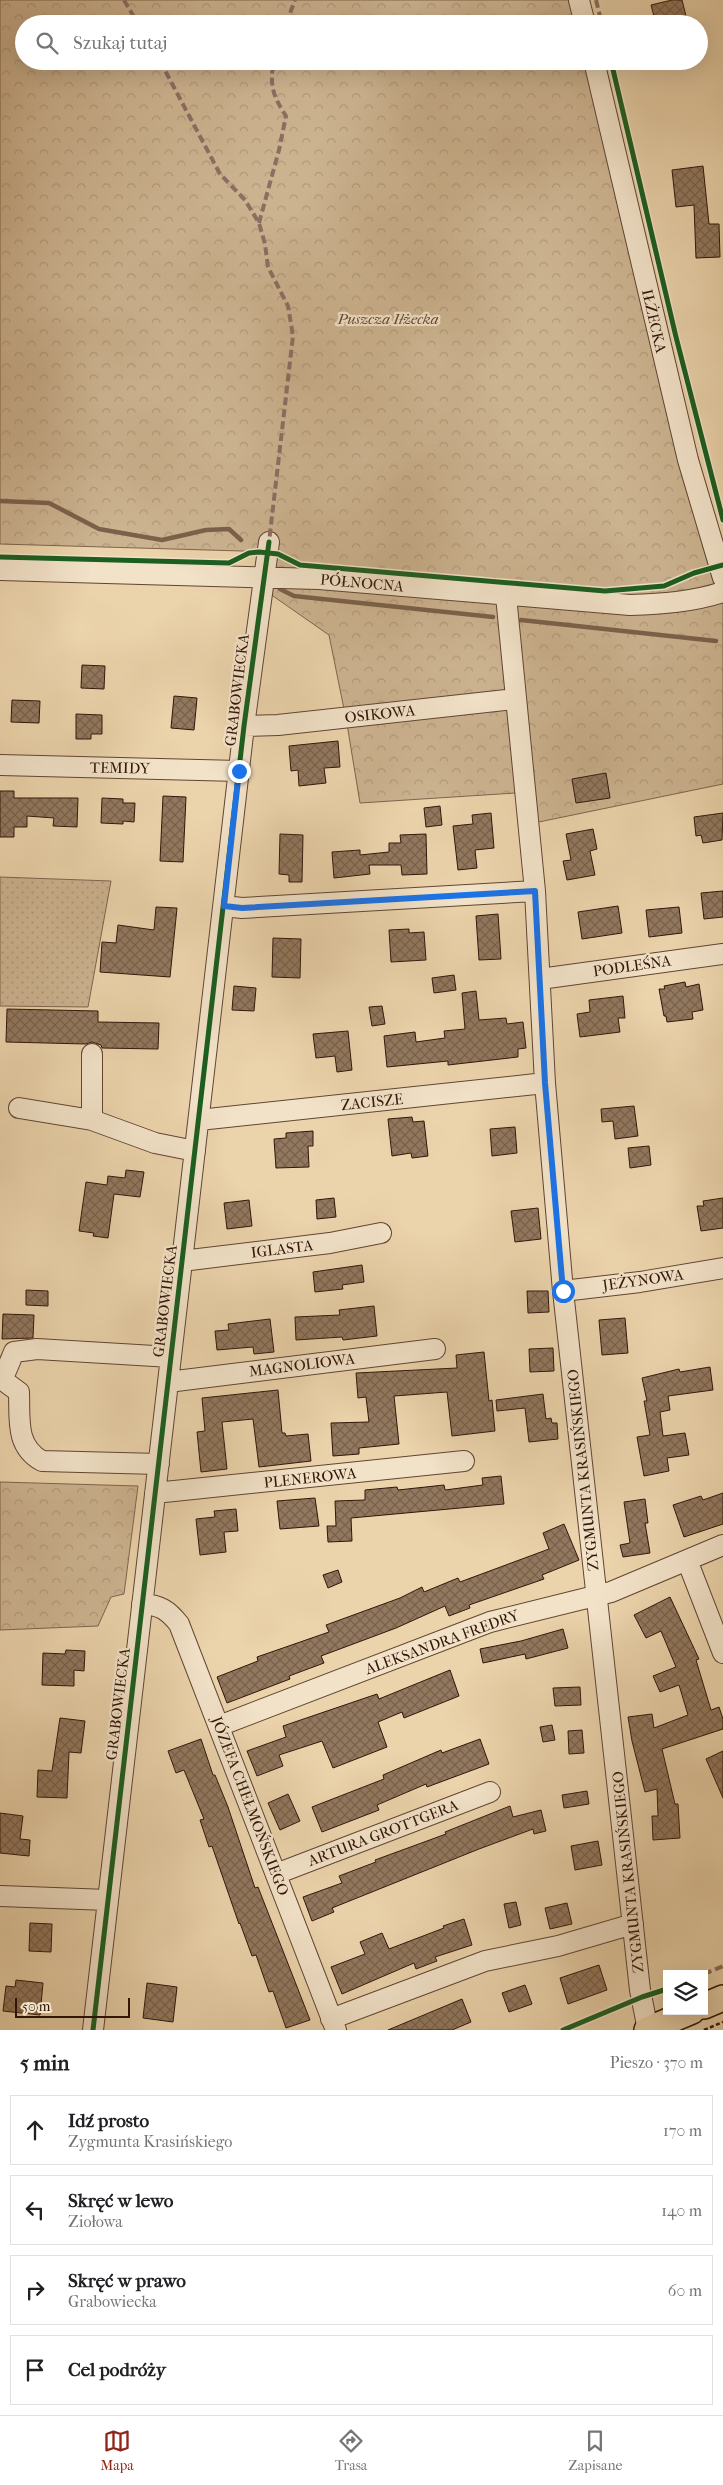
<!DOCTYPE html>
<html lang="pl">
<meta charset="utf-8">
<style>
:root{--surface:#fff;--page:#f2f2f2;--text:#202124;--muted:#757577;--line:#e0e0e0;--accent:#8f2418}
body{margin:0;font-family:"IM FELL French Canon",serif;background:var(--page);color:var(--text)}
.controls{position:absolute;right:15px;bottom:15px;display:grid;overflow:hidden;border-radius:0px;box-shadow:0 5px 20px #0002}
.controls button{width:45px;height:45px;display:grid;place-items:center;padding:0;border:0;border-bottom:1px solid var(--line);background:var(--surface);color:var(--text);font:25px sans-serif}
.scale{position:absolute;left:15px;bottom:12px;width:115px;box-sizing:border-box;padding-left:5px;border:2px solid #32160a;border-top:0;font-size:14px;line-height:18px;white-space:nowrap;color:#32160a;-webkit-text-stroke:4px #f2e2c8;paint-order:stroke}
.stop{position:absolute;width:15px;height:15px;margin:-11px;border:4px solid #1a73e8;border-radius:50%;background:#fff}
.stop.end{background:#1a73e8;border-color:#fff;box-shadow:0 1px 5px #0008}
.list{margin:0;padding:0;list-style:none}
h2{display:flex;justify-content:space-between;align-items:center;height:65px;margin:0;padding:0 20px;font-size:21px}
h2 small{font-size:16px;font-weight:400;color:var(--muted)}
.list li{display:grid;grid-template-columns:32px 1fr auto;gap:15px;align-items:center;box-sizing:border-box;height:70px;margin:0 10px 10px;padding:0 10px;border:1px solid var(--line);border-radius:0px}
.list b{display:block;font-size:19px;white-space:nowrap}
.list p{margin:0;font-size:16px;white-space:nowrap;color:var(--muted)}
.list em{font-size:16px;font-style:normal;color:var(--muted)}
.icon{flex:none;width:28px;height:28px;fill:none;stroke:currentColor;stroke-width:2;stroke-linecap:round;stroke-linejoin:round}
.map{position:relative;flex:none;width:723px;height:2030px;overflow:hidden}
.search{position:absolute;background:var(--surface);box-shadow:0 5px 20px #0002;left:15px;right:15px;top:15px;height:55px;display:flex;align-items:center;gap:12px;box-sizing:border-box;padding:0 18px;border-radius:28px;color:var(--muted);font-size:19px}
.sheet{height:385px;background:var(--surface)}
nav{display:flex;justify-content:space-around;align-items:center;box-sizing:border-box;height:70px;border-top:1px solid var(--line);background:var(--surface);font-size:14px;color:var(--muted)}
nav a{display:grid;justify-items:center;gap:2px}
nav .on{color:var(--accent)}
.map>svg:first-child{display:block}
</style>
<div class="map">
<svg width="723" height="2030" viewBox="0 0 723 2030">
<defs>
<pattern id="grass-dots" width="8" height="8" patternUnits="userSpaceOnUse" patternTransform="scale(1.25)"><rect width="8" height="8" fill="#ccb390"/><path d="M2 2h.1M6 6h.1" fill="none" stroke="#b0997b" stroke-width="1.8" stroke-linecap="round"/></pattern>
<pattern id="forest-crowns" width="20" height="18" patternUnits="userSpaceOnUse" patternTransform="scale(1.25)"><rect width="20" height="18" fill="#ccb390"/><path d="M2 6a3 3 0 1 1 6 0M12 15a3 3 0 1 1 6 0" fill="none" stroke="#b0997b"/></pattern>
<pattern id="building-cross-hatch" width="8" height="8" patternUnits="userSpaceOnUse" patternTransform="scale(1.25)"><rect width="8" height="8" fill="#92785e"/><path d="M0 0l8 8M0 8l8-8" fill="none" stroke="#78614c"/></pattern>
</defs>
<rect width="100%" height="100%" fill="#ebd3ab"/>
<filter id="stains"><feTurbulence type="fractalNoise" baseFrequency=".004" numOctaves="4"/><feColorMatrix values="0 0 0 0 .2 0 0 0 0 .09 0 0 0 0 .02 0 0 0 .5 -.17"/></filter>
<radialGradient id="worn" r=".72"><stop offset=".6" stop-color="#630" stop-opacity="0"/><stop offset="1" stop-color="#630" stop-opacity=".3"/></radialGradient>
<path fill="url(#grass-dots)" stroke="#7f644d" d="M0 877 111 881 88 1007 0 1006Z"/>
<path fill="url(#forest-crowns)" stroke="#7f644d" d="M0 0H579L585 24H24V61H594L723 578V784L534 823 531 792 360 803 347 724 329 635 263 589 277 552 0 544Z
M0 1482 138 1486 124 1594 111 1597 98 1626 0 1630Z"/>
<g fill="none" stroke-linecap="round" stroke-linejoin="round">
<path stroke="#7b614a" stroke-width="4.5" d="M0 501 49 503 99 529 162 540 206 530 229 529 241 540
M280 589 294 596 493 617
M521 620 716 641"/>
</g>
<path fill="url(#building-cross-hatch)" stroke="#32160a" d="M672 0H682L688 24H656L651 5Z
M703 166 709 224H719L720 257 696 258 694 205 676 207 672 170Z
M82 665 105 666 104 689 81 688Z
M174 696 197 698 194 730 171 728Z
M12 700 40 701 39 723 11 722Z
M76 714 102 715V734H91V739H76Z
M338 741 340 767 324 768 326 783 299 786 298 770 291 771 289 746Z
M606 773 610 798 576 803 572 779Z
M0 791H14V798H78L77 827 53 826 54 818 27 816V827H14V837H0Z
M163 796 186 797 183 862 160 861Z
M102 798 123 799V803H135L134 822 123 821V824L101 823Z
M440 806 442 825 426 827 424 808Z
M491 813 494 848 475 850 477 868 458 870 453 826 473 824 472 815Z
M723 813 722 840 703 843 701 835 696 836 694 817Z
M593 829 597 849 590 851 595 875 567 880 563 861 571 860 566 834Z
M280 834 303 835 302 882H289V875L279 874Z
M426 834 427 874 402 875 401 865H369L370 874 334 878 332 852 360 850V855L389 852V843H401L400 835Z
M723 891V917L704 919 701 893Z
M618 906 622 933 582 939 578 912Z
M156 907 177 908 170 977 100 972 102 942 116 943 118 925 154 930Z
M679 907 682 933 649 937 646 910Z
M498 914 501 959 479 960 476 916Z
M409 929V933L424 932 426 960 391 962 389 930Z
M273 938 301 939 300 978 272 977Z
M454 975 456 990 434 993 432 978Z
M685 982 686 987 699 984 703 1010 692 1012 693 1019 667 1022 666 1016H664L659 989H665L664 986Z
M234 986 256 988 254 1011 232 1010Z
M476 991 479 1020 506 1018 507 1024 523 1022 526 1048 518 1049V1057L448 1065V1061L387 1067 384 1036 415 1032 416 1042 445 1038 444 1031 465 1029 462 993Z
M623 996 625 1018H618L620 1032 580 1037 577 1014 590 1012 589 1000Z
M382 1006 385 1024 372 1026 369 1007Z
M7 1009 98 1011V1022L159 1023 158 1049 102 1048 101 1045 92 1042 86 1044 6 1042Z
M348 1031 352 1070 337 1072 335 1056 316 1058 313 1034Z
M634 1106 638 1136 615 1139 613 1121 602 1122 601 1109Z
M412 1117 413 1122 424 1121 428 1156 412 1158 411 1153 392 1156 388 1119Z
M515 1127 517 1153 492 1156 490 1129Z
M313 1131V1146H308L309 1167 276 1168 274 1139 286 1138V1133Z
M649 1146 651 1165 630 1168 628 1148Z
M126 1170 144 1172 140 1197 114 1194 108 1238 93 1236 94 1233 79 1231 86 1182 107 1185 108 1176 125 1178Z
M334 1198 336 1217 317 1219 316 1200Z
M723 1198V1228L701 1231 697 1206H704L703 1201Z
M249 1200 252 1226 227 1229 224 1203Z
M538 1208 541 1239 515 1242 511 1211Z
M362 1265 364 1282 342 1285 343 1289 315 1292 313 1272Z
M26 1290 48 1291V1306L26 1305Z
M527 1291H548L549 1312 528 1313Z
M374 1306 377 1336 343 1340 342 1337 296 1340 295 1317 340 1315 339 1310Z
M3 1314 34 1315 33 1338 2 1339Z
M625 1318 628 1353 602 1355 599 1320Z
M270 1319 274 1352 254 1354 253 1347 217 1350 215 1331 229 1330 228 1324Z
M553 1348 554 1371 530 1372 529 1349Z
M484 1352 489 1401 492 1400 495 1431 452 1436 447 1392 394 1396 399 1444 359 1448V1454L333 1456 331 1423 369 1422 366 1397 358 1398 356 1373 457 1368 456 1355Z
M710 1367 713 1390 668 1396 670 1410 660 1412 663 1436 685 1433 689 1455 667 1458 669 1471 644 1476 637 1437 650 1435 644 1401H647L642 1378 679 1369 680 1372Z
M278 1390 282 1433H285L286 1436 308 1434 311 1461 259 1467 253 1419 222 1422 227 1469 201 1472 197 1432 205 1431 202 1398Z
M543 1394 546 1419 551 1418 552 1423H557L558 1439 529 1442 525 1408 497 1411 496 1400Z
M501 1476 504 1504 351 1518 352 1541 328 1542 327 1526H336L335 1501 365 1500V1490L397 1487 398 1490 444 1485 445 1490 483 1485 482 1478Z
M723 1493V1524L684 1537 673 1505 701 1496 703 1500Z
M315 1498 319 1526 280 1529 277 1501Z
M645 1499 648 1523H645L650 1553 623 1557 620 1545 630 1543 624 1502Z
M236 1509 238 1531 224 1532 226 1552 200 1555 196 1519 215 1517 214 1511Z
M564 1524 579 1560 542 1575 544 1579 469 1605 470 1608 449 1616 445 1606 396 1628 321 1656 324 1663 289 1676 290 1679 227 1703 217 1677 258 1661 257 1657 329 1632 326 1625 400 1598 422 1587 424 1592 458 1578 460 1582 549 1549 543 1533Z
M338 1570 342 1582 328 1588 323 1575Z
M670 1597 699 1659 696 1660 711 1710 719 1707 723 1719V1729L662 1749 675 1804H678L680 1838 653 1840 652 1816H658L657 1789 645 1792 632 1741 628 1717 652 1714 654 1728 688 1715 679 1685 660 1692 653 1676 676 1667 661 1631 646 1638 634 1615Z
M563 1629 568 1648 526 1659 525 1654 483 1663 480 1649 521 1641Z
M66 1650 85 1651 84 1671 74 1670V1686L42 1685 43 1653 65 1654Z
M450 1670 459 1696 404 1718 402 1712 378 1722 387 1747 333 1768 322 1741 279 1755 283 1766 257 1776 247 1751 286 1737 283 1726 377 1694 379 1699Z
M580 1687 581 1705 555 1706 553 1688Z
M60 1718 85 1721 81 1753 69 1752 67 1798 37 1797 38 1770 52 1771Z
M552 1725 555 1740 543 1742 540 1727Z
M582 1730 584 1753 569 1754 568 1731Z
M201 1739 213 1775H215L228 1807 255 1888 258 1887 310 2020 286 2028 273 1991 269 1992 256 1955 252 1956 240 1923 239 1924 212 1846 209 1847 200 1820 204 1819 184 1770 176 1773 168 1751Z
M480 1739 489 1764 427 1787 426 1784 377 1805 379 1810 322 1832 312 1807 384 1779 383 1775 441 1750 442 1753Z
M723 1751V1798L706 1759Z
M587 1791 589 1804 564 1808 562 1795Z
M288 1794 300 1821 280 1830 268 1803Z
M510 1806 513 1817 541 1810 546 1831 534 1834 533 1829 479 1849 332 1908 334 1912 312 1921 303 1897 342 1883 339 1876 376 1862 375 1860 446 1834 445 1832Z
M0 1813 23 1816 20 1839 30 1840 29 1856 0 1853Z
M598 1841 602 1865 575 1870 571 1846Z
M516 1902 521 1925 509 1928 504 1904Z
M567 1903 572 1924 550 1929 545 1908Z
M464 1919 472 1945 435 1957 437 1961 416 1969 414 1963 342 1994 331 1967 365 1954 360 1942 382 1933 389 1949 444 1928 443 1926Z
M30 1923 52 1924 51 1952 29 1951Z
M599 1965 607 1990 568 2004 560 1978Z
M16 1980 43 1983 40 2015 3 2011 6 1986 15 1987Z
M147 1983 177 1987 173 2022 143 2018Z
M525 1985 532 2004 509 2012 502 1993Z
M462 1999 471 2022 452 2030H388Z"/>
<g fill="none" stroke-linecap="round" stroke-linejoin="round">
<defs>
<path id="minor" d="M579 0 585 24
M594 61 688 460 723 578
M0 570 319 579 630 605C661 604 693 602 723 592
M506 596 535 891
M244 726 278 725 515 699
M0 765 239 771
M224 906 242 908 535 891 545 1083 563 1291 640 1990 648 2030
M540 979 723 954
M92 1054V1120L155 1143 195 1151
M19 1108 92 1120
M199 1120 545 1083
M182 1261 330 1243 381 1233
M563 1291 640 1282 723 1268
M0 1378 19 1392C20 1419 15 1446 42 1461L159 1464
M3 1378 14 1352 37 1349 171 1357
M168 1382 435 1349
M155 1493 464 1461
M687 1560 723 1653
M142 1604C160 1605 168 1610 179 1624L336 2030
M219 1726 490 1622 611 1592 723 1545
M276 1874 490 1792
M0 1896 108 1900
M331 2019 485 1961 558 1946 633 1924
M93 2030 244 726 269 542"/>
<path id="major" d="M704 2006 723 1998
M647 2030 692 2011"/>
</defs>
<use href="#minor" stroke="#604532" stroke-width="22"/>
<use href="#major" stroke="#32160a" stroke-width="28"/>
<path stroke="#32160a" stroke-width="2.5" stroke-dasharray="4 2.5" stroke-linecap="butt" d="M704 2030 723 2022"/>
<use href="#minor" stroke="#f2e2c8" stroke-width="20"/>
<use href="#major" stroke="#ebd3ab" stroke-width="25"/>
<path stroke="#8d6e63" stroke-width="4" stroke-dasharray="8 4" stroke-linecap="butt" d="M124 0 138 24
M596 0 602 24
M286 24 295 0
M160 61 220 174 245 200 259 223 265 244 268 267 288 306 293 336 269 542
M259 223 279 150 286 116C273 96 269 85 274 61
M704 1974 723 1966"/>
<defs>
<path id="cycleway" d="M611 61 676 337 723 520
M0 557 229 563 249 553 259 552 278 554 300 565 605 591 664 586 694 573 723 565
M93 2030 244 726 269 542
M563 2030 642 1997 667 1989"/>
</defs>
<use href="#cycleway" stroke="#f2e2c8" stroke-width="8"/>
<use href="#cycleway" stroke="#1b5e20" stroke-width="5"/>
</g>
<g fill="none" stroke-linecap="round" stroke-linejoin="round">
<path stroke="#1a73e8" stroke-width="6" d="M239 771 224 906 242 908 535 891 545 1083 563 1291"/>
</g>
<g text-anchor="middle" stroke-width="4.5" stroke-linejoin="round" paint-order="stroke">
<g font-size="15" font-style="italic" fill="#604532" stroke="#f2e2c8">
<text x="388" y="324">Puszcza Iłżecka</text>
</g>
<g font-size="15" fill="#32160a" stroke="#f2e2c8">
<text transform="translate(654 321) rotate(77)" y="5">IŁŻECKA</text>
<text transform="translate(362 583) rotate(5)" y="5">PÓŁNOCNA</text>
<text transform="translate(237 690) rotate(-83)" y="5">GRABOWIECKA</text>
<text transform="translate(380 714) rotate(-6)" y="5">OSIKOWA</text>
<text transform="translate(120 768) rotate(1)" y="5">TEMIDY</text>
<text transform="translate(632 966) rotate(-8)" y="5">PODLEŚNA</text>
<text transform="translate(372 1102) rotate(-6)" y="5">ZACISZE</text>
<text transform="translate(282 1249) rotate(-7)" y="5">IGLASTA</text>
<text transform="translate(643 1280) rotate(-8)" y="5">JEŻYNOWA</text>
<text transform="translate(165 1301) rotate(-83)" y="5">GRABOWIECKA</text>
<text transform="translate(302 1365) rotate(-7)" y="5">MAGNOLIOWA</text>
<text transform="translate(583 1470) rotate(-96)" y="5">ZYGMUNTA KRASIŃSKIEGO</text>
<text transform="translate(310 1478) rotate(-6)" y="5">PLENEROWA</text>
<text transform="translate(442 1642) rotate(-20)" y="5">ALEKSANDRA FREDRY</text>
<text transform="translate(118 1704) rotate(-83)" y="5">GRABOWIECKA</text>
<text transform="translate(250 1806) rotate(69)" y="5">JÓZEFA CHEŁMOŃSKIEGO</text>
<text transform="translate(383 1833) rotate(-21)" y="5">ARTURA GROTTGERA</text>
<text transform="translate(628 1872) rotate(-96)" y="5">ZYGMUNTA KRASIŃSKIEGO</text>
</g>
</g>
<rect width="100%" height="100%" filter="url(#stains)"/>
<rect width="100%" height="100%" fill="url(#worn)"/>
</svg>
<div class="controls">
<button><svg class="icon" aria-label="layers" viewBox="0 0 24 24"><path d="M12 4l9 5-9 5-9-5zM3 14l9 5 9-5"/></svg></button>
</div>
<div class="scale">50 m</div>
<div class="stop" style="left:563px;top:1291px"></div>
<div class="stop end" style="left:239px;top:771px"></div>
<div class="search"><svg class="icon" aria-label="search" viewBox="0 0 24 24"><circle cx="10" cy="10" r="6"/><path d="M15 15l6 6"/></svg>Szukaj tutaj</div>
</div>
<section class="sheet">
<h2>5 min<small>Pieszo · 370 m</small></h2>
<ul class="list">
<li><svg class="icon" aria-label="ahead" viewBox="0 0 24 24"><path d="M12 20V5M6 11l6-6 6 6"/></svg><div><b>Idź prosto</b><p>Zygmunta Krasińskiego</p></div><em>170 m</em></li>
<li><svg class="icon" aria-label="left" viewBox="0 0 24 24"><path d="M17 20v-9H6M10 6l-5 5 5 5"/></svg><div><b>Skręć w lewo</b><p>Ziołowa</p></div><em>140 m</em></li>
<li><svg class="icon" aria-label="right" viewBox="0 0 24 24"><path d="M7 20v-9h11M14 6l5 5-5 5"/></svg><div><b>Skręć w prawo</b><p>Grabowiecka</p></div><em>60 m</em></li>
<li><svg class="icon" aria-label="arrive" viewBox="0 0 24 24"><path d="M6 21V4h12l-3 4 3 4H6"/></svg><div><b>Cel podróży</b></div></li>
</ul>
</section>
<nav>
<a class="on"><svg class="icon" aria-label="map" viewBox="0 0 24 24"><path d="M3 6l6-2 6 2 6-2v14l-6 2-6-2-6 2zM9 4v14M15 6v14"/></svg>Mapa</a>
<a><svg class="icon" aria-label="directions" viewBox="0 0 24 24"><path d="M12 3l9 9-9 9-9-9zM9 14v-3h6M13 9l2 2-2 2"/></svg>Trasa</a>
<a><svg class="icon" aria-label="saved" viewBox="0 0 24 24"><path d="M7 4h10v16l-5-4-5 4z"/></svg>Zapisane</a>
</nav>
